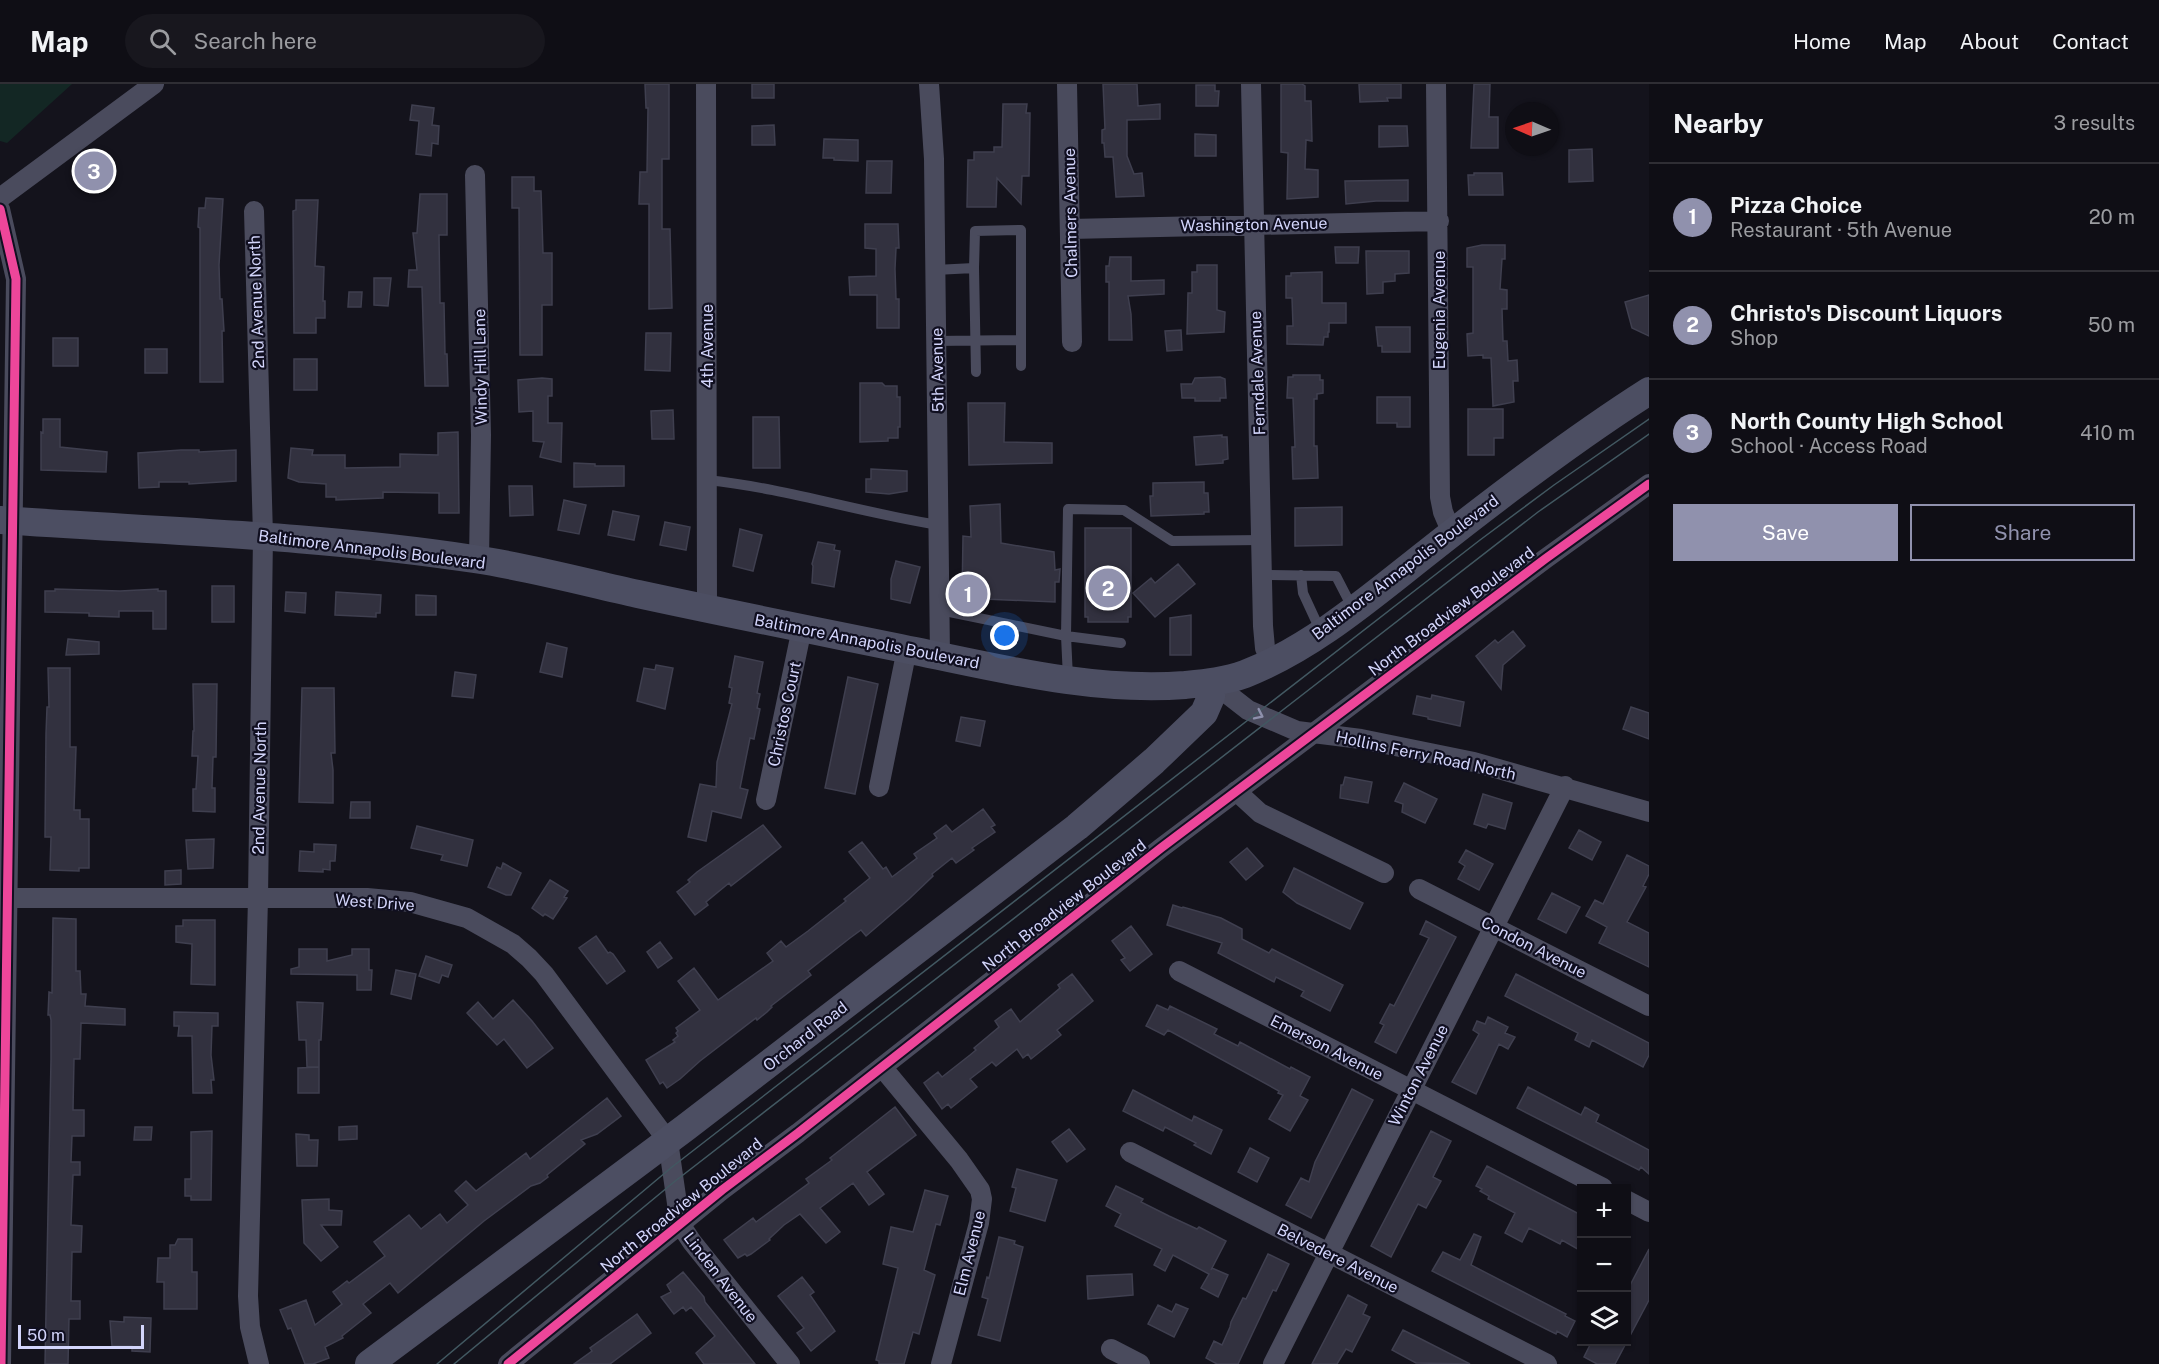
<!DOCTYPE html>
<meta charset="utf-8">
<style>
:root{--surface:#0f0e15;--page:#18171e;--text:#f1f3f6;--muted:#9b9ca0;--line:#2f2e34;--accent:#9091ad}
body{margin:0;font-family:"Public Sans",sans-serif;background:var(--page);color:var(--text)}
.controls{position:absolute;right:18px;bottom:18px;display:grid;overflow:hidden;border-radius:0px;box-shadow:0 2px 4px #0004}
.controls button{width:54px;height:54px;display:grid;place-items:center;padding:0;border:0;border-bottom:2px solid var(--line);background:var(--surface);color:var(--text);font:30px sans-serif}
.compass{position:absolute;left:1505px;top:18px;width:54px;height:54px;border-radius:50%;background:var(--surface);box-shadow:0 2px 4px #0004;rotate:272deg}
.scale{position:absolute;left:18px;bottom:15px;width:126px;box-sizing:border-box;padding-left:6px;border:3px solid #d3d5fb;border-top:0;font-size:16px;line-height:21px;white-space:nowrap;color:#d3d5fb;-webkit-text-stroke:4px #100f20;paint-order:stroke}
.you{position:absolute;left:1005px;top:552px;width:21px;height:21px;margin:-15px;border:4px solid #fff;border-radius:50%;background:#1a73e8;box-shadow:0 0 0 9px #1a73e833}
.badge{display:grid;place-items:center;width:39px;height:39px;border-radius:50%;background:var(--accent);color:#fff;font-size:20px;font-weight:700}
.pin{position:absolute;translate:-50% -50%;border:3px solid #fff;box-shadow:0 2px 6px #0006}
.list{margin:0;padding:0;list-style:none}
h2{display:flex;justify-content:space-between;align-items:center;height:78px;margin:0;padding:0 24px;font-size:26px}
h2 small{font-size:20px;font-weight:400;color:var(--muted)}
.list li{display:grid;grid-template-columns:39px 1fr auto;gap:18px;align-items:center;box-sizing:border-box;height:108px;padding:0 24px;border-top:2px solid var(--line)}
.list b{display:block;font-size:22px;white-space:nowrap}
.list p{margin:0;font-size:20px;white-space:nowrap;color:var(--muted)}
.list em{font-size:20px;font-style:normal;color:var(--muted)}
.actions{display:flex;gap:12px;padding:18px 24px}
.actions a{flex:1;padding:14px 0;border:2px solid var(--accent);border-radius:0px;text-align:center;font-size:21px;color:var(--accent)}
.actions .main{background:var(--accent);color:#fff}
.icon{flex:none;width:33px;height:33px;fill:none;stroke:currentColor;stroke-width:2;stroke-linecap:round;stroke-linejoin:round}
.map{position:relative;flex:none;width:1649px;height:1280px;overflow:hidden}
header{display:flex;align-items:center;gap:36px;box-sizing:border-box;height:84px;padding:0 30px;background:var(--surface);border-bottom:2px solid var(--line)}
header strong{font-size:28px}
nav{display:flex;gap:33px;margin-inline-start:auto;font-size:21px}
.search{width:420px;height:54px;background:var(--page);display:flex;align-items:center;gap:15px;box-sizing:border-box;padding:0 21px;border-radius:33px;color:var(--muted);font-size:22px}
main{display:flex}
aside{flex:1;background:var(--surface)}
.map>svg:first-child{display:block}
</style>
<header>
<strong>Map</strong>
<div class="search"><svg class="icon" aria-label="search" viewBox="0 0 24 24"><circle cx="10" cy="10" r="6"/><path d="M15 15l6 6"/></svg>Search here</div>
<nav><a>Home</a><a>Map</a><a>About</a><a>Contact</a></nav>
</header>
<main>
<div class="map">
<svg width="1649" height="1280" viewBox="0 0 1649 1280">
<rect width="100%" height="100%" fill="#14131c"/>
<path fill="#132724" d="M0 0H72L7 59 0 57Z"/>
<path fill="#32313f" stroke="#3f3f4f" stroke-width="1.5" d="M645 0H669V75H662V145H670L672 224 649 225V120H639L640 88H647L648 24H646Z
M752 0H774V14H752Z
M1103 0H1137L1138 22 1160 20V35L1127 36V72L1134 90 1142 89 1144 112 1116 113 1113 73H1105L1104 59H1102V46L1105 45Z
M1281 0H1302L1305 2V17H1311L1312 57 1306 56 1305 85 1318 86V113L1287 115 1288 69 1281 68Z
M1359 0H1401V14H1387L1388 17 1360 18Z
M1474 0H1490L1489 33H1498V64H1471Z
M1196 1H1215V7H1219L1218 22H1196Z
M1003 20H1027L1026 29H1030L1029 92H1022L1021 120 997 94 996 123H967L968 76H974V68H994V63H1002Z
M412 21 434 24 432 41 439 42 438 60 432 59 431 72 416 70 419 37 410 36Z
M774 41 775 61H752V42Z
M1379 42H1407L1408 62 1379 63Z
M1195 50 1216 51V72H1195Z
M824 55 858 56V77L834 76V74H823Z
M1592 65 1593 97 1569 98V66Z
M867 77H892L891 109H866Z
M1474 89H1502L1503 111H1469L1468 91H1474Z
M512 93H534V107H541L543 169H552V221H542V271H520L519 124H512Z
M1408 96V117H1376L1346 120 1345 97Z
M420 110H447V151H439L440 219H444L445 270H447L448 302H425L422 203H408L409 186H417L413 149H417Z
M206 114 223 115 219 181 220 215H222L224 247H222L223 298H200V144L198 143 199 124H205Z
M296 116H318L315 182 324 183 323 217H325V234H316V249H294L293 127 296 126Z
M865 140H898L899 164H896L895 185 896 215H899V244H877V211H850L849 193 876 192V165L865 164Z
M1482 161H1505V175H1502L1500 205 1507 206V225H1502L1503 257H1507L1508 277 1517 276 1518 297H1513L1514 318 1493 322 1491 274H1483V271L1468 272 1467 250 1473 249V183H1467V164Z
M1335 163H1359L1358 179H1336Z
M1366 167H1409V189L1395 190V197L1383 198V209L1367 210Z
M1110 173H1131V197L1164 196V210L1128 212 1131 230 1132 256H1109V198H1106V182H1109Z
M1197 181H1217V226L1225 228 1224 248 1187 250 1188 209H1192V188H1197Z
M1322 188V219H1346V239H1329V248H1328V253H1324L1323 261 1287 260V242H1293L1292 214H1286V192H1291V189Z
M374 194H391L388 222 374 221Z
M349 208H362L361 223H348Z
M1649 211V252L1632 244 1625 218Z
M1376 243H1410V268H1382V262H1378Z
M1181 246 1182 266 1167 267 1165 247Z
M646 249H671L670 287 645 286Z
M53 254H78V282H53Z
M145 265H167V289H145Z
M294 275H317V306H294Z
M1293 291H1320V296H1323V309L1317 310V315H1314V362H1317L1318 394 1293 395 1292 363H1295L1293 314H1287L1288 293H1293Z
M1220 293 1225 295 1226 314H1220V317H1195V314H1182L1181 300H1192L1195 294Z
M542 294 552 295V312H548V339H562L561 378 540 373 544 358 533 357V327L519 328 518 296Z
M860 299H882L885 302H897V313H900V343H898V354H888V357L860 358Z
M1377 313H1410V343H1397V339H1377Z
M968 319H1005L1004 358 1052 359V379L969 381Z
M1468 325H1503V354H1494V371H1468Z
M673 326 674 355H652L651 327Z
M753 333H779L780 384H753Z
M43 335H60V363L107 368 106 388 41 386V348L43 349Z
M458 348 459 429H439V409L383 408V414L336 416V413H326V400L299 398 288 394 291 364 313 366 312 371H345V384L400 383V370L438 371V349Z
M1222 351V353H1227L1228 375 1223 376V379L1196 381 1194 353Z
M181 366H199V368L236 366V397L189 400V398H159V403L139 404 138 369Z
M574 379 595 380V382H624V402L574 403Z
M871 385 907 387V407L889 410 866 408V395H871Z
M1204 398V409H1208L1209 428H1204V430L1151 432 1150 412H1153V399Z
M509 402H532L533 431 510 432Z
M564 416 586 421 579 450 558 446Z
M1000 420 1001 459 1054 468 1055 486 1060 485 1059 498H1055V518L962 514 963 452 971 453 970 422Z
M1342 423V461L1295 462V424Z
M613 427 639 432 634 456 608 451Z
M665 438 690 443 686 466 660 461Z
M1085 444H1131V533H1128V538H1088V533H1085Z
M740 445 762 451 753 487 733 482Z
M818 458 835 461 834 466 840 467 834 503 812 499 813 482 812 480Z
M896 477 920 483 910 519 891 515V495Z
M1178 480 1195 500 1155 533 1133 509 1151 494 1155 499Z
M212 502H234V538H212Z
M55 505 120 507 158 505V507H166V545H153V527H119V533L89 532V529L45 528V507H55Z
M286 508 306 509 305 529 285 527Z
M336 508 381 511 380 529H376V533L335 531Z
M416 511 436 512V531H416Z
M1191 531V571H1170V534Z
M1513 547 1525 562 1503 581 1501 605 1476 572 1495 556 1498 559Z
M68 555 99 558V570L66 571Z
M547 559 567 564 562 593 540 588Z
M735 572 763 578 757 609 760 610 757 624 760 625 754 655 750 654 740 704 748 706 741 734 712 727 706 757 688 753 700 700 716 703 717 678 732 620 729 619 732 604 729 603Z
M656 581 673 584 665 625 637 617 644 584 655 586Z
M48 584H70V663H76L74 726H80V735H89V784H79V787L50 786 51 753H45L46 650 47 623H49Z
M455 588 476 591 473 614 452 612Z
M848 593 878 600 855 710 825 704Z
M193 600H217L216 673H213L212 704H215V728L193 727V705H196L198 672H192L193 647H194Z
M302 604H334L335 669H331L333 686V719L299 718Z
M1432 611 1464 618 1460 642 1428 635V633L1413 630 1417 612 1431 615Z
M1631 623 1649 629V655L1623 645Z
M961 633 985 637 980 662 956 657Z
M1345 693 1372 698 1368 719 1340 714 1341 701H1343Z
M1404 699 1437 715 1425 739 1402 728 1403 720 1395 717Z
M1483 710 1512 719 1505 745 1488 740 1486 744 1474 740Z
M351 718H370V734H350Z
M983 725 995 741 991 743 995 748 972 764 974 766 956 779 952 774 932 790 933 792 909 815 866 852 861 846 850 854 808 887 811 891 771 922 772 923 767 928 757 936 756 934 700 977 680 995 667 1004 663 998 660 1000 646 976 675 958 673 956 678 952 676 949 678 947 676 944 700 926 678 897 694 884 718 916 773 877 767 869 781 857 786 863 808 847 846 817 844 815 870 794 849 768 862 758 883 785 886 783 892 793 917 774 914 770 937 754 934 750 946 741 952 748Z
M763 741 781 763 731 802 729 799 706 818 708 821 695 831 677 808 690 798 688 796 697 788Z
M417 742 473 756 467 782 441 776 443 771 411 764Z
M1579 746 1601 758 1592 776 1569 764Z
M214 755 213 784 188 785 186 756Z
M314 760 336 761 335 777H330V786L323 785V788L299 787 300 767 314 768Z
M1247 764 1263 782 1246 796 1230 778Z
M1466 766 1493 780 1479 806 1458 795 1465 782 1459 778Z
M1627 771 1649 782V790L1643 802 1646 803 1627 838 1649 849V883L1599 859 1607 843 1586 832 1595 816 1603 820Z
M503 779 521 789 511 811H506L488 803 497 783 501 785Z
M1294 784 1363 819 1350 845 1297 819 1283 808Z
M181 786V800L165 801V787Z
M550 796 568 807 564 813 567 814 553 835 545 830 543 832 532 824Z
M1552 809 1580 823 1566 849 1538 835Z
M1173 821 1182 824 1183 823 1221 834 1242 845V855L1269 869 1272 865 1343 901 1330 927 1301 912 1304 907 1276 893 1274 898 1218 869 1222 859 1167 841Z
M53 834 76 835V887H80L81 910H86L85 922 125 925V941L81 939 80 975H74L73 1026H84V1052H72L71 1078H80V1091H73L71 1141 82 1142 81 1168H72L71 1217H80V1235H69L68 1280H45L51 975V936L50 931H48L49 908 52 909Z
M183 836H215V901L191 900 192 860 176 858V842H183Z
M1426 837 1456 853 1396 969 1375 958 1384 941 1380 939 1390 920 1394 922 1429 854 1420 850Z
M1131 842 1152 870 1130 887 1121 876 1125 874 1112 857Z
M596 852 608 869 610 868 613 870 625 887 607 900 579 864Z
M660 858 672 874 658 884 647 868Z
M299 865H327V877L352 871V865H369V886H372L371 906H357V891L291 890V885L299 883Z
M426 872 452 881 448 893 442 891 439 899 419 892Z
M396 886 416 890 411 915 391 910Z
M1072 890 1093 917 1057 946 1061 951 1031 975 1028 970 1023 974 1017 965 996 982 992 978 970 995 977 1003 951 1024 948 1020 942 1025 924 999 938 988 942 993 970 971 976 966 974 964 999 943 995 937 1004 930 1011 925 1020 938 1060 904 1058 901Z
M1516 890 1649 959V971L1643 983 1592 956 1589 963 1575 956 1578 949 1505 912Z
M513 916 532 937 553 964 527 984 504 955 497 961 467 929 478 918 493 935Z
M297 918 323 919 321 956H319V983H307L306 956H299Z
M1157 921 1168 926 1170 922 1217 945 1214 950 1238 962 1240 958 1290 985 1291 983 1310 993 1300 1012 1308 1016 1290 1047 1269 1035 1283 1011 1278 1009 1279 1007 1168 946 1164 951 1146 942Z
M174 928 218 929V942H212L211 971 214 996H211L212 1009H193L192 952H178L179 942H174Z
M1488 933 1508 943 1505 949 1515 953 1508 965 1499 960 1476 1010 1452 998 1479 950 1473 946 1477 937 1485 940Z
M319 983V1009H298V984Z
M1528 1003 1581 1031 1585 1023 1599 1031 1596 1038 1649 1066V1090L1641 1083 1639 1086 1517 1024Z
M1352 1005 1373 1016 1311 1134 1286 1121 1301 1094 1309 1098 1315 1078Z
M1133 1006 1192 1037 1194 1032 1222 1046 1211 1070 1194 1061 1196 1059 1165 1043 1163 1047 1123 1027Z
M607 1014 621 1032 597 1050 581 1056 585 1060 547 1091 548 1093 540 1099 531 1102 484 1137 398 1209 390 1199 363 1220 371 1229 342 1252 343 1254 325 1263 329 1274 313 1280H305L291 1244 288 1245 280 1226 306 1216 315 1241 342 1220 333 1208 347 1197 349 1199 385 1172 374 1158 409 1131 421 1145 440 1130 447 1139 468 1121 455 1107 466 1097 476 1107 526 1069 530 1075Z
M895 1023 916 1051 867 1088 884 1110 869 1121 853 1099 820 1124 840 1148 826 1159 800 1130 784 1141 769 1155 770 1156 751 1170 747 1172 745 1170 738 1174 724 1156 753 1134 756 1138 809 1099 806 1095 832 1076 830 1074Z
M357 1042V1055L339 1056V1043Z
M135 1043H152L151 1056H134Z
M1069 1045 1085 1065 1067 1078 1052 1058Z
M212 1047 211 1116H191V1112H185V1095H191V1048Z
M1431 1047 1451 1057 1433 1093 1441 1097 1426 1124 1418 1120 1391 1173 1371 1162Z
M296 1050 309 1051V1056H318L317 1082H297Z
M1250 1064 1269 1074 1257 1098 1238 1088Z
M1487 1082 1581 1131V1167L1562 1156 1560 1160 1529 1144 1522 1158 1505 1149 1515 1129 1488 1115 1489 1112 1480 1107 1482 1105 1476 1102Z
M1017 1085 1057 1096 1045 1137 1010 1127 1016 1104 1012 1103Z
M1116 1102 1143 1115 1141 1118 1169 1132 1197 1145 1199 1143 1226 1157 1211 1186 1212 1184 1228 1191 1218 1213 1201 1204 1209 1190 1173 1171 1165 1187 1154 1181 1162 1165 1115 1142 1121 1130 1106 1122Z
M925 1106 948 1112 940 1141 936 1140 924 1186 935 1191 929 1213 919 1250 913 1248 904 1280H879V1277L876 1276 898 1184 883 1180 891 1143 913 1148Z
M329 1115V1126L342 1127 341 1141H321L338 1163 321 1177 304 1159 302 1116Z
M1474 1150 1481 1153 1471 1181 1566 1230 1565 1232 1575 1237 1567 1253 1557 1247 1556 1250 1546 1245 1432 1187 1443 1168 1460 1176Z
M999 1153 1015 1157 1014 1160 1023 1163 1000 1257 978 1251 988 1215 982 1213 987 1193 989 1194Z
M178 1155H192V1188H197V1225H164V1198H157L158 1174H170V1161H175Z
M1649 1165V1216L1615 1280H1597L1584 1273 1592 1257H1626V1209Z
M1268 1170 1289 1180 1276 1207 1273 1206 1238 1280H1217L1206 1274 1214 1257 1222 1261 1230 1243 1231 1238 1243 1214 1246 1215Z
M683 1188 704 1213 705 1218 755 1280H704L696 1269 715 1252 691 1223 686 1227 683 1223 674 1230 661 1213 671 1208 667 1201Z
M1132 1190 1133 1211 1088 1215 1087 1192Z
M802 1193 814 1208 810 1211 835 1247 811 1267 797 1249 804 1244 778 1212Z
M1348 1211 1367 1221 1363 1230 1370 1233 1352 1268 1346 1265 1337 1280H1312Z
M1176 1220 1188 1225 1174 1253 1148 1240 1158 1221 1172 1228Z
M637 1230 651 1249 610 1280H574L592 1267 590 1264Z
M124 1233 151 1234 150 1268 132 1267V1262H112L110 1237 124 1238Z
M1403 1246 1419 1254 1470 1280 1416 1279 1392 1266Z"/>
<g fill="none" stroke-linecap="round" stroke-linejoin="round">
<path stroke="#4a4b5d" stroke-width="10" d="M974 184 976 288
M935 186 974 184 975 147 1021 146V256L936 257
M1021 256V282
M707 396C785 404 861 429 939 441
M1262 491 1336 492 1353 525
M1301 491 1303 509 1321 548
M940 526 1066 552 1068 594
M1121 559 1066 552 1068 425 1124 426 1172 457 1262 456"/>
<path stroke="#4a4b5d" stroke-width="20" d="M706 0 707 525
M929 0 934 75 940 572
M1067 0 1072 258
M1251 0 1263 542 1265 564 1271 578
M1436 0 1440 413 1443 428 1452 449
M475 91 481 351 479 476
M0 114 154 0
M0 125 16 195 1 1280
M254 127 263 452 258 814 248 1212 250 1243 259 1280
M1070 145 1439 137
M1212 598 1248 626 1297 647 1361 655 1474 678 1649 728
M879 703 907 565
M1236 707 1260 729 1384 789
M766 716 802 544
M1419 805 1649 922
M8 814H367L410 818 467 834 513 860 529 874 544 890 668 1057 680 1140 692 1158 790 1280
M1179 887 1603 1104
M882 983 959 1076 980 1106 982 1115 979 1139 941 1280
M1130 1068 1547 1280
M1626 1116 1649 1128
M1111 1265 1140 1280
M508 1280 722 1106 798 1049 1161 764 1545 475 1649 400
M1273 1280 1565 702"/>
<path stroke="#4c4e62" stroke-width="28" d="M0 436C158 447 317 451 474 475 529 483 584 498 638 510 730 530 822 548 915 567 1003 585 1094 608 1185 601 1205 599 1226 597 1245 590 1312 564 1372 512 1428 468 1500 411 1572 356 1649 307
M369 1280 685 1044 1077 743 1154 677 1204 629 1211 613 1212 598"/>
<path stroke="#425861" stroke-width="1.5" d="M437 1280 672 1083 1480 456 1554 401 1649 335
M454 1280 674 1098 1538 428 1649 350"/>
<defs>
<path id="cycleway" d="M0 125 16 195 1 1280
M508 1280 722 1106 798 1049 1161 764 1545 475 1649 400"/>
</defs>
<use href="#cycleway" stroke="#100f20" stroke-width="13"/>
<use href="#cycleway" stroke="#ed469a" stroke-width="9"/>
</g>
<defs><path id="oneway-chevron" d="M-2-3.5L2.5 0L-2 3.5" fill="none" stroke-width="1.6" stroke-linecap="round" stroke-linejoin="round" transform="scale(1.5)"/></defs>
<use stroke="#8e90ac" href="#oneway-chevron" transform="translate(1259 631) rotate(26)"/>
<g text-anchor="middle" stroke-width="4.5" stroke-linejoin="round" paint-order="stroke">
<g font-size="16" fill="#d3d5fb" stroke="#100f20">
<text transform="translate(1070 129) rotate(-91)" y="6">Chalmers Avenue</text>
<text transform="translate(1254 140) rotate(-1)" y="6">Washington Avenue</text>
<text transform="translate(256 218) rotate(-92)" y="6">2nd Avenue North</text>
<text transform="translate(1439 226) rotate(-90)" y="6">Eugenia Avenue</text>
<text transform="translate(707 262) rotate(-90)" y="6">4th Avenue</text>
<text transform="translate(480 283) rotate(-91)" y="6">Windy Hill Lane</text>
<text transform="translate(937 286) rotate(-91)" y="6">5th Avenue</text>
<text transform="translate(1257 289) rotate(-92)" y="6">Ferndale Avenue</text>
<text transform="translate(372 465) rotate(7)" y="6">Baltimore Annapolis Boulevard</text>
<text transform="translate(1405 483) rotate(-37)" y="6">Baltimore Annapolis Boulevard</text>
<text transform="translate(1451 527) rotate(-37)" y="6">North Broadview Boulevard</text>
<text transform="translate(867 557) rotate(11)" y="6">Baltimore Annapolis Boulevard</text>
<text transform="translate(784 630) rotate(-78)" y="6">Christos Court</text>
<text transform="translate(1426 671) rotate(12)" y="6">Hollins Ferry Road North</text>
<text transform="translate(259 704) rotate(-89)" y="6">2nd Avenue North</text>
<text transform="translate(375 818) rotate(4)" y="6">West Drive</text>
<text transform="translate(1064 821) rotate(-38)" y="6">North Broadview Boulevard</text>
<text transform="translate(1534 863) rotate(27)" y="6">Condon Avenue</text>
<text transform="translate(805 952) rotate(-38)" y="6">Orchard Road</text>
<text transform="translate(1327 963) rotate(27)" y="6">Emerson Avenue</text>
<text transform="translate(1418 991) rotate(-63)" y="6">Winton Avenue</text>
<text transform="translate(681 1121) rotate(-39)" y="6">North Broadview Boulevard</text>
<text transform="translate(969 1169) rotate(-76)" y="6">Elm Avenue</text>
<text transform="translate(1338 1174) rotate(27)" y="6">Belvedere Avenue</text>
<text transform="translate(721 1193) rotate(52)" y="6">Linden Avenue</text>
</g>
</g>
</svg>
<div class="controls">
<button>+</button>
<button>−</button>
<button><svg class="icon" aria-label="layers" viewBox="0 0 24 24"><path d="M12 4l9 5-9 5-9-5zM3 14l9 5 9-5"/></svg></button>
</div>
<svg class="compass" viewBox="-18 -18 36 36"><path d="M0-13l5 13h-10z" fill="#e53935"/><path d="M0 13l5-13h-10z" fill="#9b9ca0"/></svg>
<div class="scale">50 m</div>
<div class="you"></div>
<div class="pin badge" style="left:968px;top:510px">1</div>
<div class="pin badge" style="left:1108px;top:504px">2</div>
<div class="pin badge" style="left:94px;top:87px">3</div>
</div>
<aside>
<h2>Nearby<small>3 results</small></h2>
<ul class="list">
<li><span class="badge">1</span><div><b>Pizza Choice</b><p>Restaurant · 5th Avenue</p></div><em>20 m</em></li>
<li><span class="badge">2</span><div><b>Christo's Discount Liquors</b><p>Shop</p></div><em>50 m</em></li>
<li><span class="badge">3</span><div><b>North County High School</b><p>School · Access Road</p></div><em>410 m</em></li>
</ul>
<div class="actions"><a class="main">Save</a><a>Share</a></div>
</aside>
</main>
